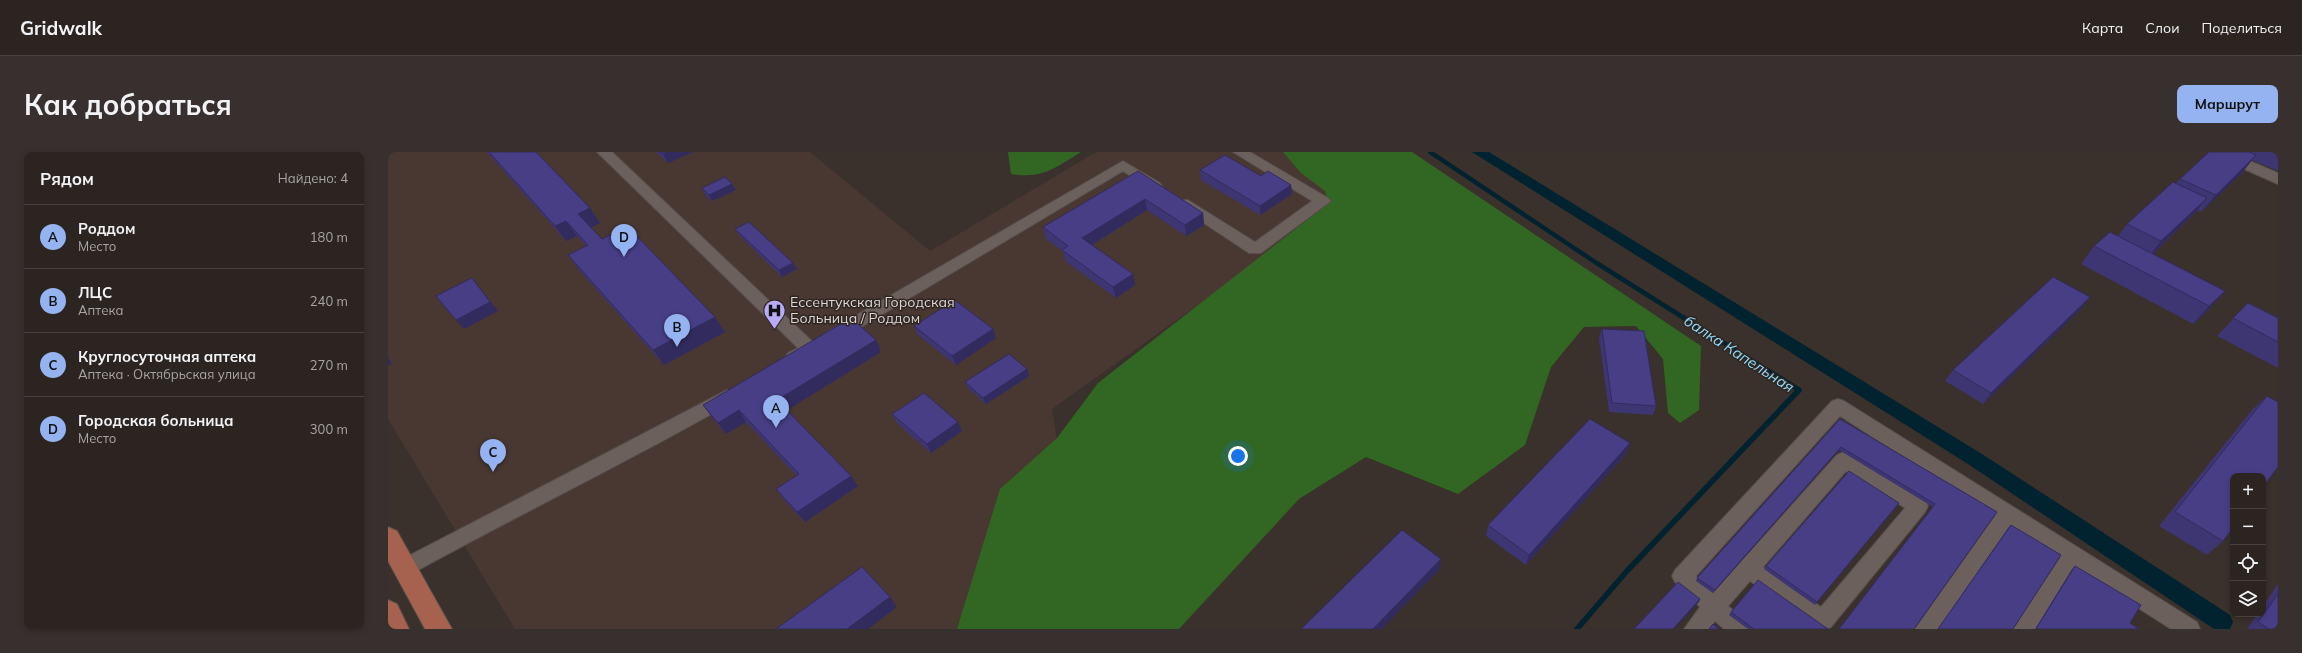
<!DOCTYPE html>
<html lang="ru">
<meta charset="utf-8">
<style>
:root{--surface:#2c2421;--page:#38302e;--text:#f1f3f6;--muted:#a6a4a5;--line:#48413f;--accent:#95b2f1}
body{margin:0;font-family:Mulish,sans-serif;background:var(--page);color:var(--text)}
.controls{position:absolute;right:12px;bottom:12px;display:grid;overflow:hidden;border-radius:8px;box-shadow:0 2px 6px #0003}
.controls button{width:36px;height:36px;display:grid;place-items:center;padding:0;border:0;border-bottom:1px solid var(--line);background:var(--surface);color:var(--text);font:20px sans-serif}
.you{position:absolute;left:850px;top:304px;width:14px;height:14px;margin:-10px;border:3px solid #fff;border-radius:50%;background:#1a73e8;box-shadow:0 0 0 6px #1a73e833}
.badge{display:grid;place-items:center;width:26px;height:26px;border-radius:50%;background:var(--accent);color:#111;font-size:13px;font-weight:700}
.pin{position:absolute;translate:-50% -33px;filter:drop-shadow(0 1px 2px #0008)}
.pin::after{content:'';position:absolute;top:21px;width:14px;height:12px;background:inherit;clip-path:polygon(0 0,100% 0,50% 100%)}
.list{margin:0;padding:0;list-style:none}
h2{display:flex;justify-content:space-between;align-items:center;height:52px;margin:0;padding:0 16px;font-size:17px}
h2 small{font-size:13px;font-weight:400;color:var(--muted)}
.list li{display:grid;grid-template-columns:26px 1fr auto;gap:12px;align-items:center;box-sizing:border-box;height:64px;padding:0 16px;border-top:1px solid var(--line)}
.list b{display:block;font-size:15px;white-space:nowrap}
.list p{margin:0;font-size:13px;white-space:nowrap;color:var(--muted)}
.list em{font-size:13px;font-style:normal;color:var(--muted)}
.icon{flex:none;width:22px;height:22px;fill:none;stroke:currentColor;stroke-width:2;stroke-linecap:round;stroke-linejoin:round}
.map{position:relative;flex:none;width:1890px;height:477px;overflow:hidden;border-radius:8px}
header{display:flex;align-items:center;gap:24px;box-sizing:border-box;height:56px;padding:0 20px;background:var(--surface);border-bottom:1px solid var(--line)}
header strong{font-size:19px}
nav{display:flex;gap:22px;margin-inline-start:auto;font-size:14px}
.intro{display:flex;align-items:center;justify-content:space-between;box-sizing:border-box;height:96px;padding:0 24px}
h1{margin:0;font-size:28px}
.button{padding:10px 18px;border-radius:8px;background:var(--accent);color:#111;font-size:14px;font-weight:700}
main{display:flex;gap:24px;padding:0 24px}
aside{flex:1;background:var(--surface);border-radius:8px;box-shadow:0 2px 6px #0003}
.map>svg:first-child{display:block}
</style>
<header>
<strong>Gridwalk</strong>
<nav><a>Карта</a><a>Слои</a><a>Поделиться</a></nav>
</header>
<div class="intro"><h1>Как добраться</h1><a class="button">Маршрут</a></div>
<main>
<aside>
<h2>Рядом<small>Найдено: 4</small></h2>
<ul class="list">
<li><span class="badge">A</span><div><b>Роддом</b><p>Место</p></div><em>180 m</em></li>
<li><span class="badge">B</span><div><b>ЛЦС</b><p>Аптека</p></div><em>240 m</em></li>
<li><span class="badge">C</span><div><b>Круглосуточная аптека</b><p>Аптека · Октябрьская улица</p></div><em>270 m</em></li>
<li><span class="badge">D</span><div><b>Городская больница</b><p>Место</p></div><em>300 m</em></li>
</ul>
</aside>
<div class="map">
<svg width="1890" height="477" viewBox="0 0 1890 477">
<rect width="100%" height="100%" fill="#3a302c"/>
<path fill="#483831" d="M0 0H422L542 99 708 0H894L967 41 664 257 689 410 602 477H127L0 267Z"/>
<path fill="#316722" d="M620 0H693C667 16 655 27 623 22Z
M895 0H1024L1313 194 1311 258 1292 271 1280 261 1275 207 1248 174 1196 175 1163 215 1137 293 1070 342 978 305 911 347 791 477H569L612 337 669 286 710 231 941 51 937 39 913 21Z"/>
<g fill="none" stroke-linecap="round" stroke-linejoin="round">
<path stroke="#00232f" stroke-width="4.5" d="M1042 0 1207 110 1374 215"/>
<path stroke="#00232f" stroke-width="5.5" d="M1189 477 1238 420 1411 238 1372 214"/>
<path fill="#00232f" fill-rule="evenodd" d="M1084 0H1101L1594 302 1842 463 1845 470 1842 477H1826L1580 312Z"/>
<defs>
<path id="minor" d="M209 0H224L428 193 431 197C425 206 410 214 400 211L397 206 400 201 410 196Z
M845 0H862L940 46 943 49 873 101H861L790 54 787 51 790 48H800L867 90 924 49Z
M1822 0H1841L1890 21V32L1824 3Z
M735 9 772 31 774 34 772 37H762L735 19 453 187 447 189 441 187 438 183 441 179Z
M339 238 345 240 348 245 345 250C240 310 130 363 23 422L16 425 9 422 6 416 9 410Z
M1450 247 1456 249 1809 470 1812 477H1783L1688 416 1648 477H1625L1672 406 1622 374 1550 477H1527L1607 364 1452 264 1308 424 1325 441 1449 303 1456 300 1537 348 1540 354 1537 360 1443 475 1437 477 1427 475 1362 429 1340 454 1359 470 1362 477H1336L1327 469 1321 477H1296L1312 455 1287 430 1284 424 1287 418 1444 249ZM1458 319 1517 356 1433 455 1375 415Z"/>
<path id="major" d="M0 375 9 379 64 477H37L0 409Z
M0 448 9 452 21 477H0Z"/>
</defs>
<use href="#minor" stroke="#564d4a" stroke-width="2"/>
<use href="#major" stroke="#564d4a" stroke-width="2"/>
<use href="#minor" fill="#6b605c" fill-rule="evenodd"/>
<use href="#major" fill="#a6624f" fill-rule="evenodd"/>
</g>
<path fill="#3e3573" d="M99 0H148L212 71 203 75 214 87 337 180 276 213 191 118 180 103 198 94 189 84 178 89Z
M268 0H305L280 11Z
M1821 0H1890V19L1864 8 1854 21 1813 60 1809 58 1805 63 1765 102 1837 139 1821 157 1805 172 1693 112 1706 94 1730 84 1739 72 1788 31 1792 27Z
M812 18 873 24 903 33 904 42 872 63 813 28Z
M750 19 815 61 816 73 798 84 759 58 704 93 747 133 728 146 677 109 675 99 658 87 655 75Z
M344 32 348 38 324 49 317 43 314 36Z
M347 77 409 117 394 125 351 83Z
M1702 145 1693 157 1595 252 1557 229 1565 218Z
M1860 151 1890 166V216L1829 184Z
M526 174 605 177 608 186 568 213 530 183Z
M1214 177 1268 254 1265 263 1221 260 1211 186Z
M493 200 399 258 470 334 417 370 396 348 388 337 409 324 358 270 338 282 323 264 315 253Z
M639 217 641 224 598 252 580 236 577 230Z
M1879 244 1835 389 1819 403 1771 374 1864 258Z
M504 262 574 279 543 301 509 271Z
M1452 267 1609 360 1545 355 1451 298 1325 441 1308 429 1309 426Z
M1242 291 1238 302 1138 413 1098 384 1100 373Z
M1511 351 1427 453 1376 417 1378 414Z
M1623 373 1625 477H1550L1620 376Z
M1687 414 1742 471 1751 477H1647L1684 417Z
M1890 432V477H1859L1869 462H1875V454Z
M1343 460 1440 477H1360L1341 463Z"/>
<path fill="#322b5e" d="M280 0H305L280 11 275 2Z
M1868 3 1854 21 1813 60 1828 43Z
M344 32 348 38 324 49 321 43Z
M903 33 904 42 872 63V54Z
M1819 46 1805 63 1759 107 1773 89Z
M757 47 759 58 697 97 694 86Z
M202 56 212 71 201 77 190 62Z
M815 61 816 73 798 84 797 73Z
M178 69 189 84 178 89 167 74Z
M405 111 409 117 394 125 391 118Z
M745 122 747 133 728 146 725 135Z
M84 126 91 135 110 159 76 177 68 168Z
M1837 139 1821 157 1805 172 1821 154Z
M1702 145 1693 157 1595 252 1603 241Z
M327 165 337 180 276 213 265 198Z
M605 177 608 186 568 213 564 204Z
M488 188 493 200 396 260 389 248Z
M0 205 4 212 0 214Z
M639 217 641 224 598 252 595 246Z
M351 258 358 270 338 282 330 271Z
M570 270 574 279 543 301 539 292Z
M1242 291 1238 302 1138 413 1141 403Z
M1453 295 1451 298 1325 441 1327 438Z
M463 324 470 334 417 370 409 360Z
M1053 407 1052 417 994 477H985Z
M502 445 509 455 480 477H459Z
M1312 447 1311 450 1286 477H1285Z"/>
<path fill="#483e86" stroke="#322b5e" d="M101 0H148L202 56 190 62 214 87 240 75 327 165 265 198 180 103 200 93 178 69 167 74Z
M272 0H280L275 2Z
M1821 0H1861L1868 3 1828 43 1792 27Z
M837 3 873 24 880 19 903 33 872 54 812 18Z
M750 19 815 61 797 73 757 47 694 86 745 122 725 135 674 98 680 94 655 75Z
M337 25 344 32 321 43 314 36Z
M1785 30 1819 46 1773 89 1739 72Z
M361 70 405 111 391 118 347 77Z
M1722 80 1837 139 1821 154 1706 94Z
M1665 125 1702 145 1603 241 1565 218Z
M84 126 102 150 68 168 48 144Z
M567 148 605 177 564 204 526 174Z
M1860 151 1890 166V190L1845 166Z
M463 166 488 188 389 248 463 324 409 360 388 337 411 322 351 258 330 271 315 253Z
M1214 177 1256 179 1268 254 1224 251Z
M621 202 639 217 595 246 577 230Z
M536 241 570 270 539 292 504 262Z
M1879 244 1890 250V315L1875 335V324H1845V376L1835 389 1787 360Z
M1202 267 1242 291 1141 403 1100 373Z
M1452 267 1609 360 1526 477H1451L1547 352 1453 295 1327 438 1309 426Z
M1461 319 1511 351 1429 450 1378 414Z
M1623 373 1673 403 1625 477H1550Z
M1014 378 1053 407 985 477H913Z
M1687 414 1753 453 1742 471 1751 477H1648Z
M474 415 502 445 459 477H388Z
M1370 428 1440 477H1366L1343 460Z
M1290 430 1312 447 1285 477H1246Z
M1890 442V477H1881L1870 470Z
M1325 472 1331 477H1321Z"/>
<defs>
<symbol id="hospital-pin" viewBox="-11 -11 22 30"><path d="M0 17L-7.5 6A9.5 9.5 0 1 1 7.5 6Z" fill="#b9abf7" stroke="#2f2622"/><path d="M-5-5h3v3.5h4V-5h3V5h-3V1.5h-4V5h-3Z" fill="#111"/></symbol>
</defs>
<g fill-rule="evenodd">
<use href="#hospital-pin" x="374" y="146" width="25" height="34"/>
</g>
<g text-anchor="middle" stroke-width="3" stroke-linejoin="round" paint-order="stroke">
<g font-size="14" fill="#ddd7d4" stroke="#2f2622" text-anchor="start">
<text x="402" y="155">Ессентукская Городская<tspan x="402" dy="16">Больница / Роддом</tspan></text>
</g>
<g font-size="15" font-style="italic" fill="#8edbfa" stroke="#2f2622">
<text transform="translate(1351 202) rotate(33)" y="5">балка Капельная</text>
</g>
</g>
</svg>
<div class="controls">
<button>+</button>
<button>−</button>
<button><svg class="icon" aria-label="locate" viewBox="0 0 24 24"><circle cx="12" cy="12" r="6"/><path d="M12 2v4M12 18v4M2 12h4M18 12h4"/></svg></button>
<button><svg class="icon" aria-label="layers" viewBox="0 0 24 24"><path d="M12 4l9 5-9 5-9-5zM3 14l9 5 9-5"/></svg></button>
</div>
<div class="you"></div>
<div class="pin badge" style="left:388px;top:276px">A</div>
<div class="pin badge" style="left:289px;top:195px">B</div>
<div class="pin badge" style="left:105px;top:320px">C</div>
<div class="pin badge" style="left:236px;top:105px">D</div>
</div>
</main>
